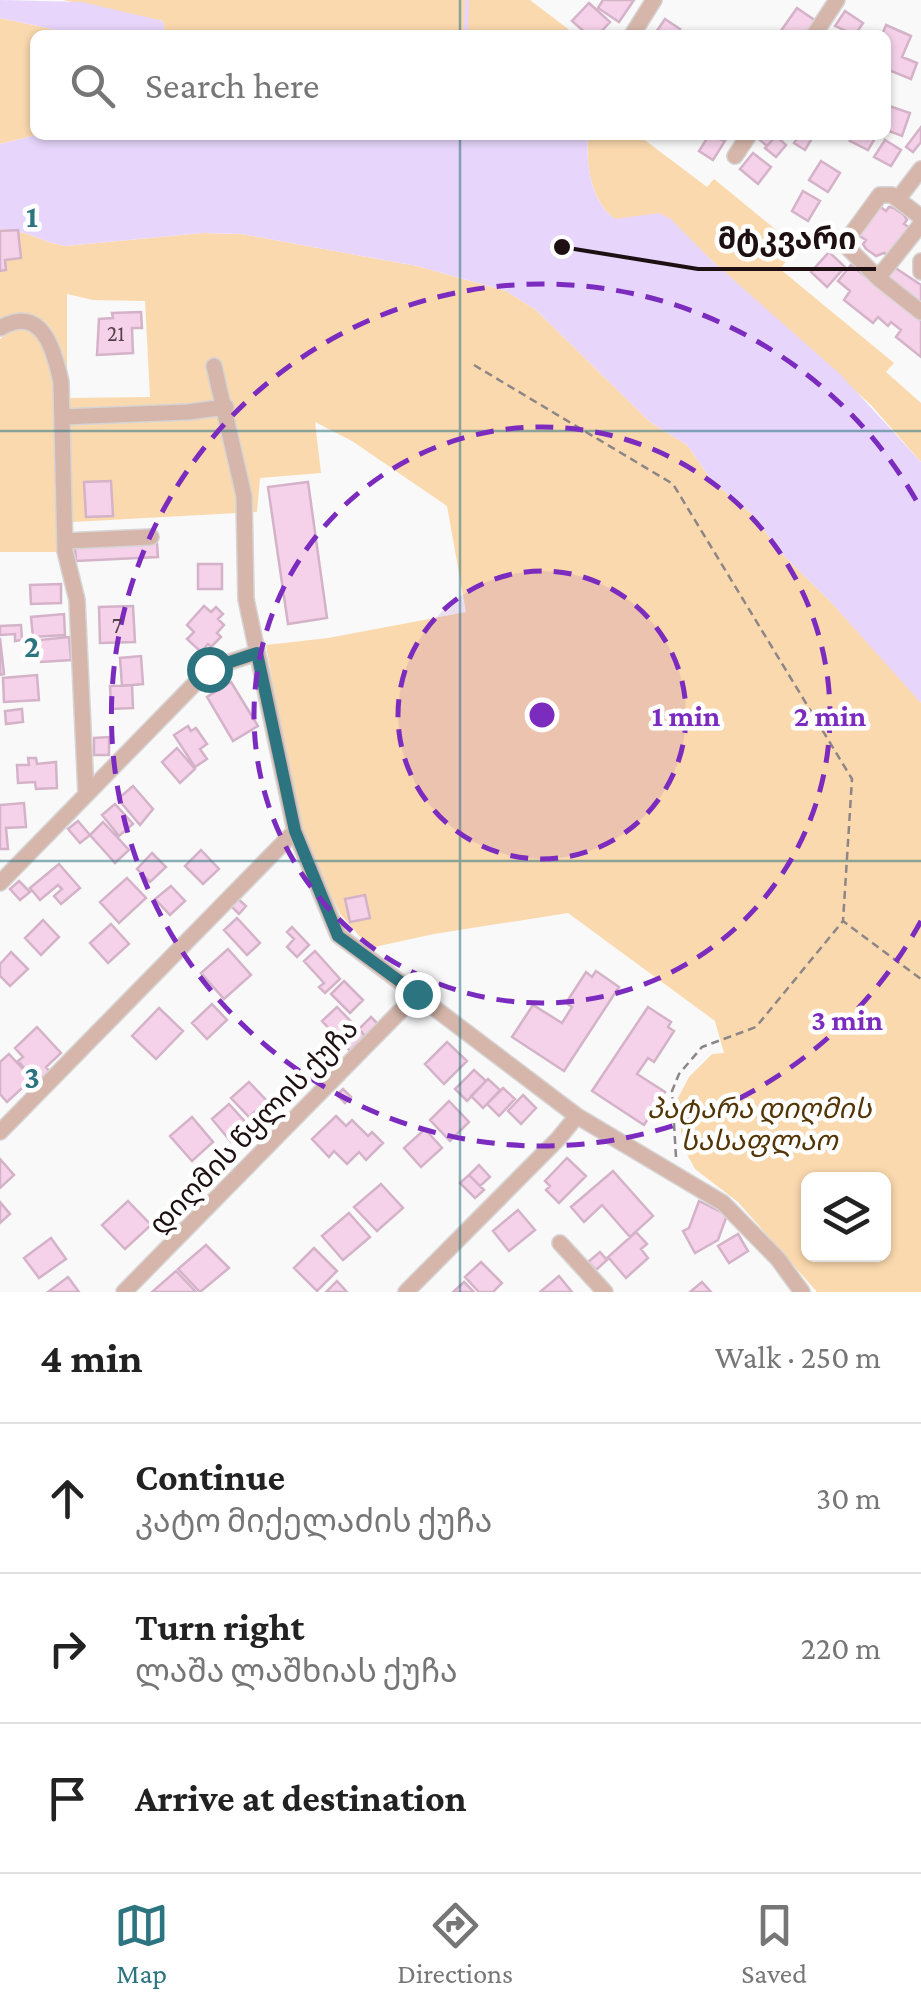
<!DOCTYPE html>
<meta charset="utf-8">
<style>
:root{--surface:#fff;--page:#f6f6f6;--text:#222;--muted:#767676;--line:#e0e0e0;--accent:#2d7481}
body{margin:0;font-family:"Crimson Pro","Noto Sans Georgian",serif;background:var(--page);color:var(--text)}
.controls{position:absolute;right:30px;bottom:30px;display:grid;overflow:hidden;border-radius:15px;box-shadow:0 2px 8px #0004}
.controls button{width:90px;height:90px;display:grid;place-items:center;padding:0;border:0;border-bottom:2px solid var(--line);background:var(--surface);color:var(--text);font:50px sans-serif}
.stop{position:absolute;width:30px;height:30px;margin:-22px;border:8px solid #2d7481;border-radius:50%;background:#fff}
.stop.end{background:#2d7481;border-color:#fff;box-shadow:0 2px 10px #0008}
.list{margin:0;padding:0;list-style:none}
h2{display:flex;justify-content:space-between;align-items:center;height:130px;margin:0;padding:0 40px;font-size:42px}
h2 small{font-size:32px;font-weight:400;color:var(--muted)}
.list li{display:grid;grid-template-columns:65px 1fr auto;gap:30px;align-items:center;box-sizing:border-box;height:150px;padding:0 40px;border-top:2px solid var(--line)}
.list b{display:block;font-size:38px;white-space:nowrap}
.list p{margin:0;font-size:32px;white-space:nowrap;color:var(--muted)}
.list em{font-size:32px;font-style:normal;color:var(--muted)}
.icon{flex:none;width:55px;height:55px;fill:none;stroke:currentColor;stroke-width:2;stroke-linecap:round;stroke-linejoin:round}
.map{position:relative;flex:none;width:921px;height:1292px;overflow:hidden}
.search{position:absolute;background:var(--surface);box-shadow:0 2px 8px #0004;left:30px;right:30px;top:30px;height:110px;display:flex;align-items:center;gap:25px;box-sizing:border-box;padding:0 35px;border-radius:15px;color:var(--muted);font-size:38px}
.sheet{height:580px;background:var(--surface)}
nav{display:flex;justify-content:space-around;align-items:center;box-sizing:border-box;height:140px;border-top:2px solid var(--line);background:var(--surface);font-size:28px;color:var(--muted)}
nav a{display:grid;justify-items:center;gap:5px}
nav .on{color:var(--accent)}
.map>svg:first-child{display:block}
</style>
<div class="map">
<svg width="921" height="1292" viewBox="0 0 921 1292">
<rect width="100%" height="100%" fill="#f9f9f9"/>
<path fill="#fbd9ae" fill-rule="evenodd" d="M63 0H530L576 35H165L163 21Z
M0 18 80 35H35L36 135 0 144Z
M588 135H638L707 187 714 179 797 247 780 269 894 363 886 372 921 403V462L871 405 687 238C657 202 653 219 615 219 590 200 586 164 588 135Z
M0 229C24 229 42 242 65 246L202 233 241 234 417 266 506 291 536 310 650 422 687 445 712 481 753 515 781 553 829 600 913 692 921 703V1292H817L738 1202 695 1169 683 1147 677 1100 689 1077 712 1054 724 1053 715 1021 568 913 434 934 370 948 340 914 297 823 266 645 328 638 466 612 447 506 352 441 315 422 321 473 260 478 257 512 73 522 68 398 150 397 145 301 93 300 67 294V377C59 336 50 301 0 322ZM808 1180H884V1254H808Z
M31 327 51 361 56 385 59 552H0V339L13 328Z"/>
<path fill="#e7d5fb" d="M0 0 82 2 163 21 165 35H80L0 18Z
M36 135H588C586 164 590 201 615 219L659 213 671 219 710 259 840 374 921 462V703L829 600 781 553 753 515 712 481 687 445 650 422 536 310 506 291 417 266 241 234 202 233 65 246C42 242 24 229 0 229V144Z"/>
<g fill="none" stroke-linecap="round" stroke-linejoin="round">
<path stroke="#e7d5fb" stroke-width="4" d="M466 35 467 0"/>
</g>
<path fill="#f5d2e9" stroke="#d4b2c8" stroke-width="2.5" d="M603 0H634L619 22 598 8Z
M589 3 610 22 598 35H588L572 21Z
M797 8 819 23 810 35H778Z
M845 11 863 23 855 35 835 26Z
M665 19 680 29 675 35H654Z
M886 25 911 36 902 57 917 63 911 79 886 69V35H882Z
M886 105 910 113 902 136 886 130Z
M921 127V142L913 152 906 147Z
M709 135 725 141 713 160 699 151Z
M754 135H777L767 146Z
M799 135H814L805 150 794 143Z
M853 135H877L868 150 850 141Z
M776 136 786 145 776 157 765 148Z
M885 140 901 150 891 166 874 157Z
M753 153 771 167 758 184 740 169Z
M821 161 840 173 828 192 809 180Z
M803 191 820 201 808 221 792 211Z
M878 205 886 211 889 207 894 208 904 215 907 220 904 224 912 229 892 258 884 253 876 256 866 249 863 244 866 240 858 235Z
M18 230 21 258 5 260 6 270 0 271V231Z
M829 252 845 267 827 287 811 272Z
M851 265 921 320V357L896 337 901 330 891 322 888 326 878 317 873 323 844 300 850 291 838 281Z
M894 267 921 285V305L885 280Z
M141 312 142 328H132L133 353 97 355 99 319 113 318 112 313Z
M111 481 113 516 86 517 84 482Z
M308 482 327 618 288 624 268 487Z
M157 543 158 557 76 561 75 547Z
M198 564H222V589H198Z
M61 584V603L31 604 30 585Z
M133 606 135 642 100 643 99 607Z
M204 606 211 612 216 607 223 614 218 619 224 625 217 633 221 637 211 647 208 644 201 652 187 639 194 632 187 625Z
M64 614 65 635 33 637 31 617Z
M21 625 22 640 15 641V634L0 635V626Z
M69 637 71 660 41 662 39 640Z
M0 638 4 674 0 675Z
M141 656 143 684 122 686 120 658Z
M37 675 39 700 4 702 3 678Z
M231 682 258 726 233 741 207 697Z
M132 685 133 708 111 709 110 686Z
M22 709 23 722 6 724 5 711Z
M188 726 191 731 196 728 207 744 200 749 207 759 195 767 174 735Z
M109 737V755H94V738Z
M177 748 195 769 180 783 162 762Z
M28 758H36L37 764 56 762 57 788 36 789 35 782 18 783 17 765H29Z
M133 786 153 809 140 825 118 799Z
M24 803 26 827 6 828 8 849H0V805Z
M115 804 133 824 119 836 102 815Z
M78 821 90 835 80 843 68 829Z
M103 822 129 850 115 863 90 835Z
M201 850 219 869 203 884 185 866Z
M152 853 166 867 150 882 137 869Z
M59 864 80 888 61 904 54 896 62 889 58 885 40 900 30 888Z
M127 878 146 898 119 923 100 902Z
M19 881 30 892 20 900 10 889Z
M171 886 185 901 170 915 155 899Z
M365 895 370 918 350 922 345 899Z
M236 897 246 906 239 914 229 904Z
M237 918 260 943 247 955 224 930Z
M43 920 59 937 41 955 25 938Z
M111 924 129 944 108 963 90 943Z
M292 927 309 945 297 957 287 947 294 939 287 932Z
M228 949 251 975 224 999 201 973Z
M315 951 340 979 325 993 319 987 324 983 304 961Z
M11 952 28 969 10 986 0 976V964Z
M596 971 619 987 564 1071 512 1037 533 1005 562 1023 572 1007 566 1003 586 972 592 977Z
M344 981 363 1000 350 1013 331 994Z
M212 1004 227 1020 207 1039 192 1023Z
M337 1007 365 1036 350 1051 322 1021Z
M648 1007 671 1022 668 1027 674 1031 654 1062 648 1058 637 1074 665 1092 644 1125 592 1091Z
M159 1008 183 1031 156 1059 132 1036Z
M371 1017 378 1024 365 1036 359 1029Z
M37 1027 61 1053 46 1067 50 1072 38 1083 18 1061 23 1057 15 1048Z
M447 1042 467 1061 444 1084 425 1064Z
M9 1054 32 1079 7 1102 0 1094V1062Z
M474 1070 486 1081 467 1101 455 1089Z
M488 1079 500 1090 483 1108 471 1096Z
M249 1082 267 1101 249 1117 231 1098Z
M503 1088 515 1099 499 1116 487 1104Z
M343 1089 351 1097 345 1103 337 1095Z
M523 1095 536 1108 521 1124 508 1111Z
M449 1101 469 1122 450 1141 430 1120Z
M229 1104 249 1126 231 1142 212 1119Z
M336 1116 346 1126 352 1120 368 1136 372 1132 383 1143 366 1160 359 1152 347 1164 334 1151 329 1157 312 1139Z
M192 1117 213 1142 192 1161 170 1136Z
M425 1129 442 1148 421 1167 404 1148Z
M567 1158 586 1176 559 1203 546 1190 550 1186 545 1181Z
M0 1159 14 1175 0 1188Z
M479 1165 490 1177 480 1186 469 1175Z
M613 1171 653 1216 630 1237 602 1205 584 1222 571 1207Z
M469 1175 484 1190 475 1198 460 1183Z
M381 1184 403 1208 377 1231 354 1207Z
M128 1201 151 1225 125 1249 102 1225Z
M699 1201 727 1215 718 1240 695 1253 683 1231 689 1228Z
M0 1202 10 1214 0 1223Z
M518 1210 535 1230 509 1251 493 1231Z
M349 1213 370 1237 343 1260 322 1236Z
M636 1232 647 1244 641 1249 648 1258 626 1278 608 1257Z
M738 1234 748 1251 729 1263 718 1246Z
M51 1238 66 1259 39 1278 24 1258Z
M206 1245 229 1268 200 1292 178 1269Z
M314 1248 337 1271 317 1291 294 1268Z
M600 1252 607 1260 596 1270 588 1262Z
M481 1262 502 1283 493 1292H479L465 1277Z
M176 1271 196 1292H152Z
M559 1276 572 1292H540Z
M68 1277 79 1292H48Z
M337 1281 347 1292H326Z
M464 1282 474 1292H453Z
M702 1282 711 1292H690Z"/>
<g fill="none" stroke-linecap="round" stroke-linejoin="round">
<defs>
<path id="minor" d="M632 35 654 0
M814 35 837 0
M735 156 749 135
M898 199 921 169
M921 217 892 195H880L847 240V247L878 278 921 312
M921 261V272
M878 278 921 224
M0 328C42 304 54 349 61 382L65 551 77 600 86 793
M214 366 244 496 246 599 295 831 338 935 577 1116 723 1203 778 1259 802 1292
M62 417 188 412 226 407
M65 541 151 537
M0 883 209 669 257 653
M0 1132 295 831
M560 1243 605 1292
M124 1292 417 994
M406 1292 558 1139 577 1116"/>
</defs>
<use href="#minor" stroke="#d6d4d4" stroke-width="18"/>
<path stroke="#8d8687" stroke-width="2.5" stroke-dasharray="8 5" stroke-linecap="butt" d="M474 365 673 484 852 779 843 921
M676 1157 672 1091 679 1074 702 1047 756 1027 843 921 921 979"/>
<use href="#minor" stroke="#d6b6aa" stroke-width="15"/>
</g>
<g fill="none" stroke-linecap="round" stroke-linejoin="round">
<path stroke="#2d7481" stroke-width="12" d="M209 669 257 653 295 831 338 936 417 994"/>
</g>
<path fill="none" stroke="#2d7481" stroke-width="2.5" stroke-opacity="0.55" d="M460 0V35M460 135V1292M0 431H921M0 861H921"/>
<circle cx="542" cy="715" r="144" fill="#7b2cbf" fill-opacity=".12"/>
<g fill="none" stroke="#7b2cbf" stroke-width="5" stroke-dasharray="18 12">
<circle cx="542" cy="715" r="144"/>
<circle cx="542" cy="715" r="288"/>
<path d="M921 921A431 431 0 1 1 921 509"/>
</g>
<g text-anchor="middle" stroke-width="9" stroke-linejoin="round" paint-order="stroke">
<g font-size="22" fill="#544048">
<text x="116" y="341">21</text>
<text x="117" y="633">7</text>
</g>
<g font-size="28" font-style="italic" fill="#543606" stroke="#fff">
<text x="759" y="1118">პატარა დიღმის<tspan x="759" dy="32">სასაფლაო</tspan></text>
</g>
<g font-size="28" fill="#1e1012" stroke="#fff">
<text transform="translate(253 1126) rotate(-46)" y="10">დიღმის წყლის ქუჩა</text>
</g>
</g>
<g font-size="32" text-anchor="middle" font-weight="bold" fill="#2d7481" stroke="#fff" stroke-width="9" stroke-linejoin="round" paint-order="stroke">
<text x="32" y="227">1</text>
<text x="32" y="657">2</text>
<text x="32" y="1088">3</text>
</g>
<circle cx="542" cy="715" r="15" fill="#7b2cbf" stroke="#fff" stroke-width="5"/>
<g font-size="30" text-anchor="middle" font-weight="bold" fill="#7b2cbf" stroke="#fff" stroke-width="9" stroke-linejoin="round" paint-order="stroke">
<text x="686" y="726">1 min</text>
<text x="830" y="726">2 min</text>
<text x="847" y="1030">3 min</text>
</g>
<path fill="none" stroke="#1e1012" stroke-width="4" d="M562 247L698 269H876"/>
<circle fill="#1e1012" stroke="#fff" stroke-width="4" cx="562" cy="247" r="10"/>
<g font-size="30" text-anchor="middle" font-weight="bold" fill="#1e1012" stroke="#fff" stroke-width="9" stroke-linejoin="round" paint-order="stroke">
<text x="787" y="249">მტკვარი</text>
</g>
</svg>
<div class="controls">
<button><svg class="icon" aria-label="layers" viewBox="0 0 24 24"><path d="M12 4l9 5-9 5-9-5zM3 14l9 5 9-5"/></svg></button>
</div>
<div class="stop" style="left:209px;top:669px"></div>
<div class="stop end" style="left:417px;top:994px"></div>
<div class="search"><svg class="icon" aria-label="search" viewBox="0 0 24 24"><circle cx="10" cy="10" r="6"/><path d="M15 15l6 6"/></svg>Search here</div>
</div>
<section class="sheet">
<h2>4 min<small>Walk · 250 m</small></h2>
<ul class="list">
<li><svg class="icon" aria-label="ahead" viewBox="0 0 24 24"><path d="M12 20V5M6 11l6-6 6 6"/></svg><div><b>Continue</b><p>კატო მიქელაძის ქუჩა</p></div><em>30 m</em></li>
<li><svg class="icon" aria-label="right" viewBox="0 0 24 24"><path d="M7 20v-9h11M14 6l5 5-5 5"/></svg><div><b>Turn right</b><p>ლაშა ლაშხიას ქუჩა</p></div><em>220 m</em></li>
<li><svg class="icon" aria-label="arrive" viewBox="0 0 24 24"><path d="M6 21V4h12l-3 4 3 4H6"/></svg><div><b>Arrive at destination</b></div></li>
</ul>
</section>
<nav>
<a class="on"><svg class="icon" aria-label="map" viewBox="0 0 24 24"><path d="M3 6l6-2 6 2 6-2v14l-6 2-6-2-6 2zM9 4v14M15 6v14"/></svg>Map</a>
<a><svg class="icon" aria-label="directions" viewBox="0 0 24 24"><path d="M12 3l9 9-9 9-9-9zM9 14v-3h6M13 9l2 2-2 2"/></svg>Directions</a>
<a><svg class="icon" aria-label="saved" viewBox="0 0 24 24"><path d="M7 4h10v16l-5-4-5 4z"/></svg>Saved</a>
</nav>
